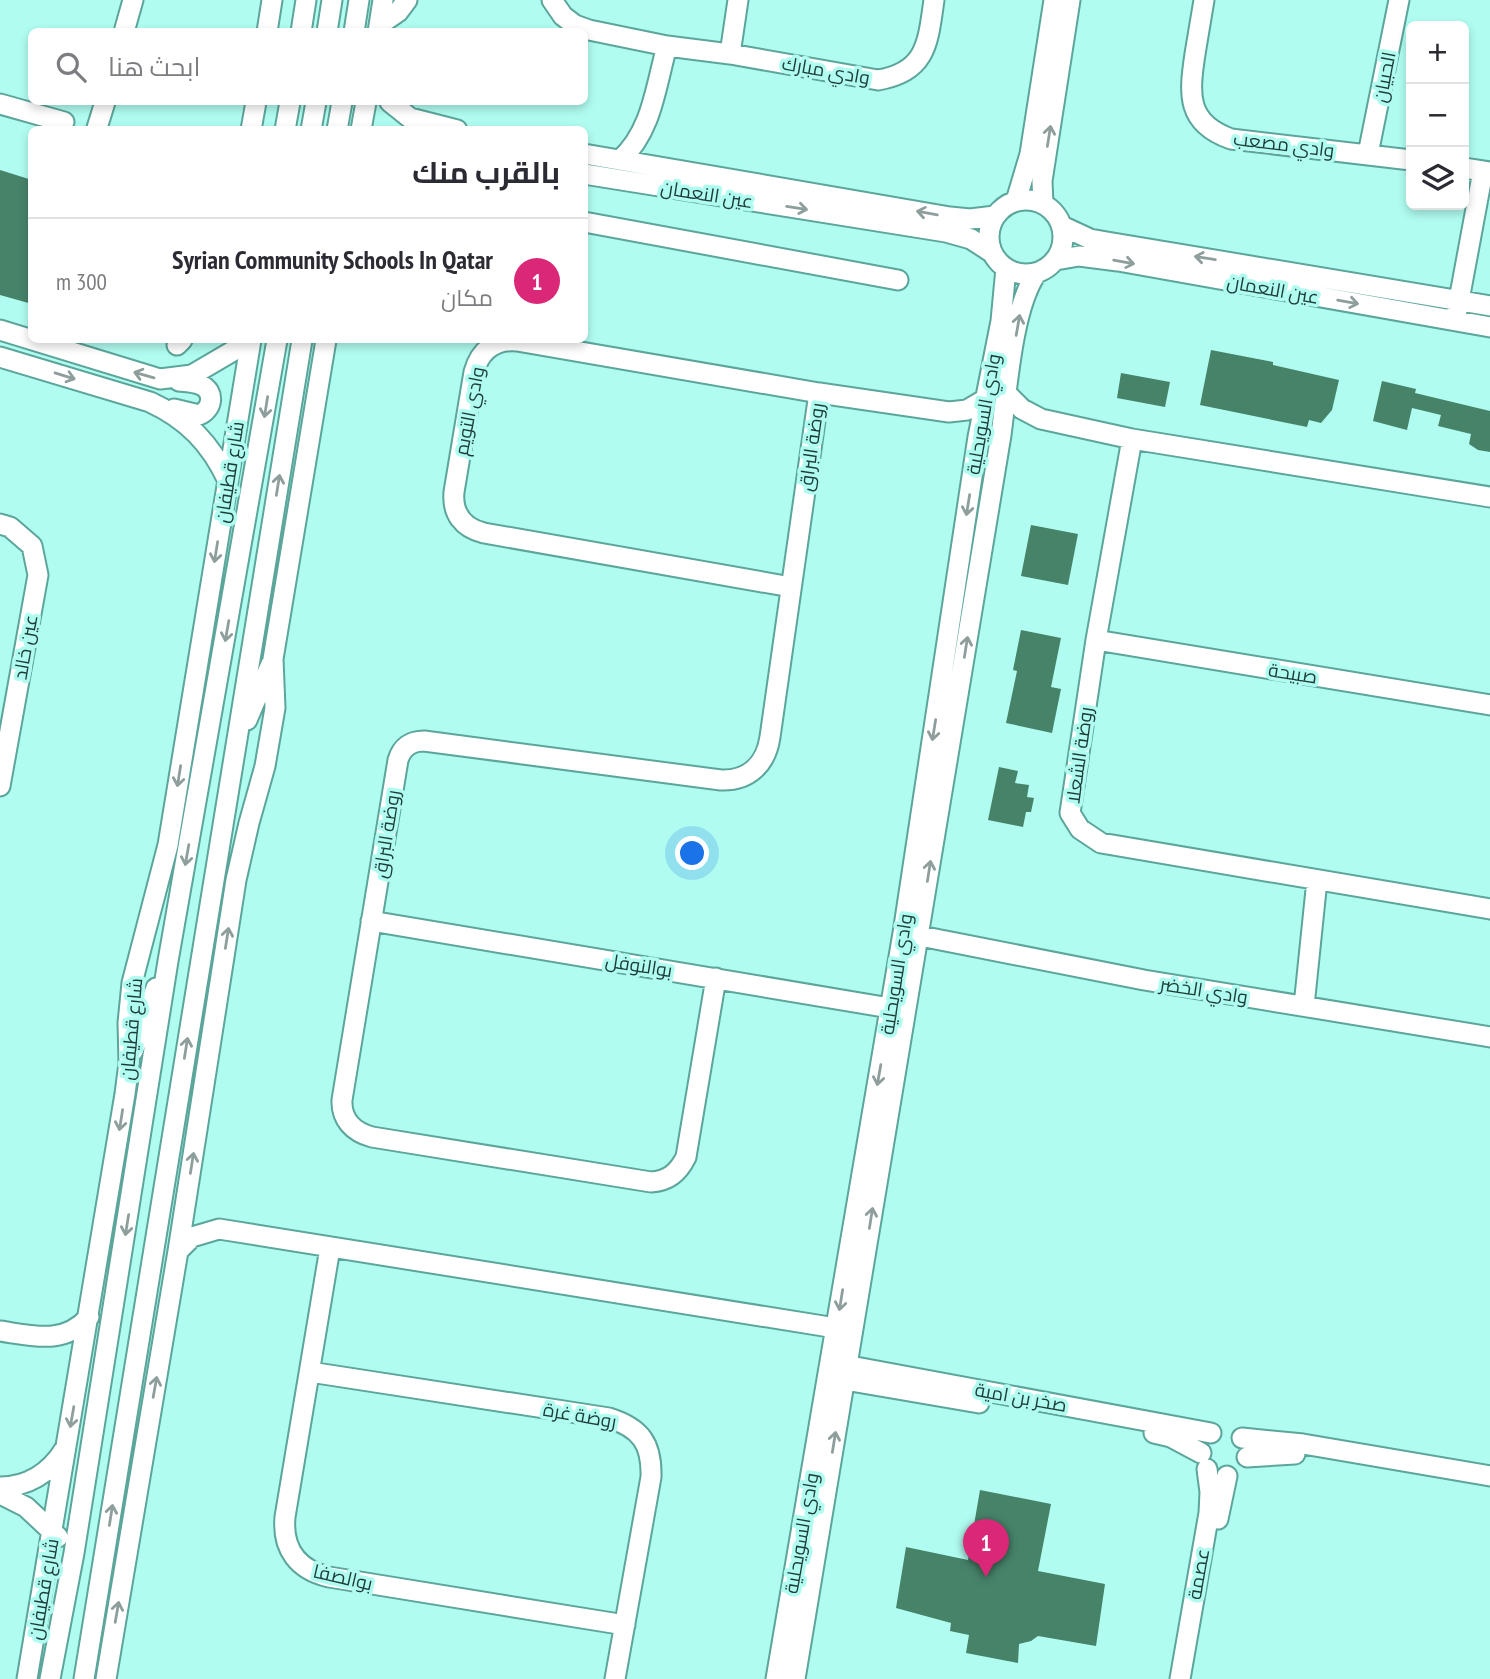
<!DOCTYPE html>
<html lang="ar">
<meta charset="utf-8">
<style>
:root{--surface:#fff;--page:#f7f7f7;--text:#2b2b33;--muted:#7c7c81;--line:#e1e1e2;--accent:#db2777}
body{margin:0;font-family:"PT Sans Narrow",Cairo,sans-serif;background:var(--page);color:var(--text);direction:rtl}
.controls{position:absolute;right:21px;top:21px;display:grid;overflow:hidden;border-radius:10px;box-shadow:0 4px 10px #0003}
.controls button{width:63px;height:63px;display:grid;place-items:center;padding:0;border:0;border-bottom:2px solid var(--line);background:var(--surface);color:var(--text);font:35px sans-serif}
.you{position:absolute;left:693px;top:854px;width:24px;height:24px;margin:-18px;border:5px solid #fff;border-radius:50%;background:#1a73e8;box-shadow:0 0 0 10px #1a73e833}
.badge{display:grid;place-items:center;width:46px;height:46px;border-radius:50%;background:var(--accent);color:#fff;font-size:23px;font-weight:700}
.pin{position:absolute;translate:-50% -58px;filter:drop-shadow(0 2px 4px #0008)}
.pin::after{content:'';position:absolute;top:37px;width:24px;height:21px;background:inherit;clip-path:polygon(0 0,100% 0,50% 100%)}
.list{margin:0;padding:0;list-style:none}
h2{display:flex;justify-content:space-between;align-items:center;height:91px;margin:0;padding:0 28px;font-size:30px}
h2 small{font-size:23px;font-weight:400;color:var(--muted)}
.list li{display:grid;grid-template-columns:46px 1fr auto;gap:21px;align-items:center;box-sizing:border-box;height:126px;padding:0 28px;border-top:2px solid var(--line)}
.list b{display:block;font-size:26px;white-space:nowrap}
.list p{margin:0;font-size:23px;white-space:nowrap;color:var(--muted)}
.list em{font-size:23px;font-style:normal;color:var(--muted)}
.icon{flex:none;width:38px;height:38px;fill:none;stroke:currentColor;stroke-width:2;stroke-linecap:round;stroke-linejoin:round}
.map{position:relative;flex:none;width:1490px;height:1679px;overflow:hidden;direction:ltr}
.search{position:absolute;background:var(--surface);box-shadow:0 4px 10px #0003;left:28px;top:28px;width:560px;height:77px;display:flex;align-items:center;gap:18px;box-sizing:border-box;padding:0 24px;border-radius:10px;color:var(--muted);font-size:26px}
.panel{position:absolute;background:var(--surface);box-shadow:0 4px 10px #0003;left:28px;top:126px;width:560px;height:217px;border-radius:10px;direction:rtl}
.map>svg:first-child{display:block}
</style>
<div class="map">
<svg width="1490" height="1679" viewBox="0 0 1490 1679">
<rect width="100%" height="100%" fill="#b0fcf0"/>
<path fill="#468369" d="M0 170 32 180V304L0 295Z
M1211 350 1273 362V365L1339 380 1332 410 1321 423 1309 420 1307 427 1200 405Z
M1121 373 1170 382 1165 407 1117 398Z
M1382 381 1416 389 1415 393 1490 411V452L1478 450 1469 444 1471 434 1438 426 1441 415 1412 408 1407 430 1373 421Z
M1031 525 1078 534 1068 585 1021 576Z
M1021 630 1061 638 1051 687 1061 689 1052 733 1006 723 1017 671 1013 670Z
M999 767 1018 771 1015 783 1029 785 1027 797 1034 798 1031 812H1026L1023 827 988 820Z
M980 1490 1051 1504 1038 1571 1105 1584 1096 1646 1038 1636 1031 1641 1019 1644 1018 1663 966 1653 969 1635 950 1631 951 1623 896 1608 906 1547 968 1560Z"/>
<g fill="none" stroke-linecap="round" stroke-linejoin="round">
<defs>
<path id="minor" d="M552 0 563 16 575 25 589 30 667 46 730 54 878 80C927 72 928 42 934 0
M1204 0C1201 18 1198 36 1195 54 1189 94 1186 123 1231 139L1411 160
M379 25 398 12 407 0
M124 32 133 0
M267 32 272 0
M301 32 306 0
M327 32 332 0
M354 32 359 0
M378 32 383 0
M730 54 738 0
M390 102 410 118 457 130
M0 104 64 122
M97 128 105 102
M251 130 256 102
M285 130 290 102
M311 130 316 102
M337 130 342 102
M361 130 366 102
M584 154 950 217 970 219 995 216
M1368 154 1399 0
M620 160C652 132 656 85 667 46
M1464 168 1490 172
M584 174 946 232 971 239 991 252
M989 237a37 37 0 1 1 74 0a37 37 0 1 1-74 0Z
M1016 201 1030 154 1054 0
M1043 204 1042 181 1070 0
M584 222 898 280
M1062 226 1090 239 1107 242 1490 306
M1056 260 1079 256 1118 261 1490 327
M1457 311 1483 171
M0 330 160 379 192 375 250 341
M177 345 182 340
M0 357 150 402C187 419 211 444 228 481
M1007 394 1022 409 1041 419 1132 439 1490 497
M174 409 199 415C212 410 216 392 201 385 194 382 186 382 179 381
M1132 439 1096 640 1070 813 1080 829 1101 843 1490 909
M0 524 10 527 32 546 38 575 0 786
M791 587 484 533C463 528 452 514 454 492L474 372C480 350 495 339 517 341L819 393 949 412 967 410 984 400
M1096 640 1490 705
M247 720 271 664
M371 921 902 1010
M905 933 1144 980 1490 1037
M716 978 686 1157C678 1173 668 1181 651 1182L372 1137C353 1132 341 1119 342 1100L398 760C402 747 411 741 424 741L721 780C749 781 766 764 770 737L819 393
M1304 1006 1317 880
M133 1051 156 988
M330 1248 285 1517C282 1549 298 1570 329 1577L625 1625
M178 1251 192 1237 219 1229 848 1330
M0 1331C34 1336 64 1345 89 1317
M834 1363 1211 1433
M310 1372 609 1418C641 1428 652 1444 651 1477L615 1679
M833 1378 979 1403
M1154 1433 1171 1437 1201 1453
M1242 1438 1303 1444 1490 1476
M1247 1457 1295 1454
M0 1487C27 1487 50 1473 64 1450
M0 1494 26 1507 58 1537
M1218 1519 1227 1476
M27 1679 125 1094 129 1063 128 1023 132 983 168 845 251 340
M50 1679 74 1553 168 961 277 340
M84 1679 302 340
M106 1679 178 1251 236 880 249 823 265 766 275 708 273 659 326 340
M776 1679 903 933 978 437 1001 321 1006 268
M795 1679 1001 435C1007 391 1012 309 1036 274
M1180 1679 1209 1513 1210 1492 1207 1469"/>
</defs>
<use href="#minor" stroke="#5ca59b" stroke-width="23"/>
<use href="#minor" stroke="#fff" stroke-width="19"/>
</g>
<defs><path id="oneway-shaft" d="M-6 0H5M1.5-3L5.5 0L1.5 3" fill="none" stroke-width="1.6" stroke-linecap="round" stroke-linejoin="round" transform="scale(1.75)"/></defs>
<g stroke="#8e9e9c">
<use href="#oneway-shaft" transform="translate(1049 136) rotate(-81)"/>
<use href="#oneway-shaft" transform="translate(797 208) rotate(9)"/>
<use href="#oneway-shaft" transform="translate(927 213) rotate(-170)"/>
<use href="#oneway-shaft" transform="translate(1205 258) rotate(-171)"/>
<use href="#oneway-shaft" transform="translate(1124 262) rotate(10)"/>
<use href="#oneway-shaft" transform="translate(1348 302) rotate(10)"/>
<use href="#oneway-shaft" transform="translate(1018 325) rotate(-80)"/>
<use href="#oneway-shaft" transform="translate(144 375) rotate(-164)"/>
<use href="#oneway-shaft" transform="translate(65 376) rotate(17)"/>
<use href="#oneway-shaft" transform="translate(266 407) rotate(99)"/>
<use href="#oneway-shaft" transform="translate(278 485) rotate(-81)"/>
<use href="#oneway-shaft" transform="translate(968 505) rotate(99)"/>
<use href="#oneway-shaft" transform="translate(216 552) rotate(99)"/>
<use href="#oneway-shaft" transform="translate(227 631) rotate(100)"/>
<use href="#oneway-shaft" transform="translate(966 647) rotate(-81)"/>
<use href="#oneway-shaft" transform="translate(934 730) rotate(99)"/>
<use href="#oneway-shaft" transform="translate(179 776) rotate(99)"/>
<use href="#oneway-shaft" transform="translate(187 855) rotate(100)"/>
<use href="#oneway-shaft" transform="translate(929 871) rotate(-81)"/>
<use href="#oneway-shaft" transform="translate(227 938) rotate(-81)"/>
<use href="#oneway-shaft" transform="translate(186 1048) rotate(-81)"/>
<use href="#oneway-shaft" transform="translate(879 1075) rotate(100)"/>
<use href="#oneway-shaft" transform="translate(121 1120) rotate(99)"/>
<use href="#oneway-shaft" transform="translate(192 1163) rotate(-81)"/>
<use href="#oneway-shaft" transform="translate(871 1218) rotate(-81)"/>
<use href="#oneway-shaft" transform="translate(127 1225) rotate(99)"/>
<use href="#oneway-shaft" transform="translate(841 1300) rotate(99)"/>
<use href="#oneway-shaft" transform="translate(155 1387) rotate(-80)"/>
<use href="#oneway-shaft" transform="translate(72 1417) rotate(100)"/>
<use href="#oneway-shaft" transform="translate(834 1442) rotate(-81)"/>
<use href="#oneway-shaft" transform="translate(111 1515) rotate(-81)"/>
<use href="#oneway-shaft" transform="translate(117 1612) rotate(-80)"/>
</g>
<g text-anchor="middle" stroke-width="7" stroke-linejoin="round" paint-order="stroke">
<g font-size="19" fill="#1d3c38" stroke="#b0fcf0">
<text transform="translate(826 70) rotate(10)" y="7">وادي مبارك</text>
<text transform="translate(1384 77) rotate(-79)" y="7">الحبيان</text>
<text transform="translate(1284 144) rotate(7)" y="7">وادي مصعب</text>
<text transform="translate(707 194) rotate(9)" y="7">عين النعمان</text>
<text transform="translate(1273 289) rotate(10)" y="7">عين النعمان</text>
<text transform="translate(469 411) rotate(-79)" y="7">وادي التويم</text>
<text transform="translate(983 414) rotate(-80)" y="7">وادي السويحلية</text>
<text transform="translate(811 447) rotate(-82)" y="7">روضة البراق</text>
<text transform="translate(229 472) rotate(-81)" y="7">شارع قطيفان</text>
<text transform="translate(25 647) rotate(-80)" y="7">عين خالد</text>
<text transform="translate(1293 673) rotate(9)" y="7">صبيحة</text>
<text transform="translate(1079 755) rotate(-82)" y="7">روضة الشعلا</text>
<text transform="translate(386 834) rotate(-81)" y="7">روضة البراق</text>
<text transform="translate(639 965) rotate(9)" y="7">بوالنوفل</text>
<text transform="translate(896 974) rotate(-81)" y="7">وادي السويحلية</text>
<text transform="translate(1204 990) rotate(9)" y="7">وادي الخضر</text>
<text transform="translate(131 1029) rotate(-85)" y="7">شارع قطيفان</text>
<text transform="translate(1021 1397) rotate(10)" y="7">صخر بن امية</text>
<text transform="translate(580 1415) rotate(10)" y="7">روضة غرة</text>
<text transform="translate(801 1533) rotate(-80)" y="7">وادي السويحلية</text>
<text transform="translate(1198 1574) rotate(-80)" y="7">عصمة</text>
<text transform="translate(343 1577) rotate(13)" y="7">بوالصفا</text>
<text transform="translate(43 1589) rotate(-80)" y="7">شارع قطيفان</text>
</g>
</g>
</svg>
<div class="controls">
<button>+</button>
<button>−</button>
<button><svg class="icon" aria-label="layers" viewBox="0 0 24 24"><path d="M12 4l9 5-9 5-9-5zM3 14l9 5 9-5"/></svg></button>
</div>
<div class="you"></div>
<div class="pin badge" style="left:986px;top:1577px">1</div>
<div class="search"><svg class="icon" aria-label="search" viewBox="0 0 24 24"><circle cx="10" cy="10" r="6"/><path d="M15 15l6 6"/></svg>ابحث هنا</div>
<section class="panel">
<h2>بالقرب منك<small></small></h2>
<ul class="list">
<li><span class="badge">1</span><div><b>Syrian Community Schools In Qatar</b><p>مكان</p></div><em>300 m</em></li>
</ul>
</section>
</div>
